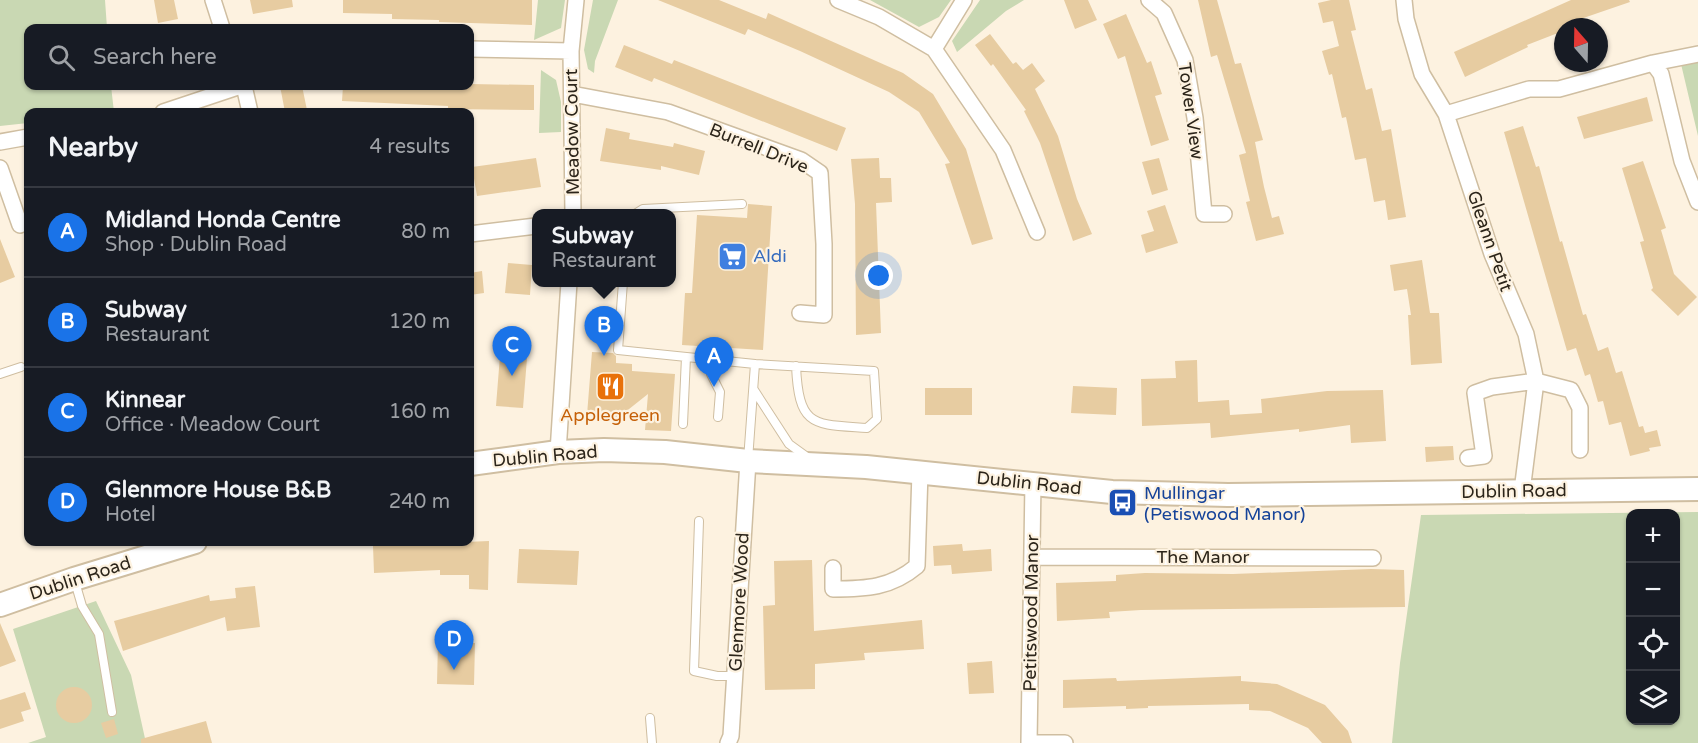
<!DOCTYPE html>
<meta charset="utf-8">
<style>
:root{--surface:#171b24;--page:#20242c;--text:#f1f3f6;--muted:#9ea1a6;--line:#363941;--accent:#1a73e8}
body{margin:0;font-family:"Varela Round",sans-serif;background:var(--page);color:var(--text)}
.controls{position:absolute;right:18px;bottom:18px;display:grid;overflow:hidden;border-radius:12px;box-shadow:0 2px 4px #0004}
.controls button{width:54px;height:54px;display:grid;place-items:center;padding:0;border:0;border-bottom:2px solid var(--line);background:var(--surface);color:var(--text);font:30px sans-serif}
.compass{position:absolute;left:1554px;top:18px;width:54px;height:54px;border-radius:50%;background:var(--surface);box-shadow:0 2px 4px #0004;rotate:340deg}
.you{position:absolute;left:879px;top:276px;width:21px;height:21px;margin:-15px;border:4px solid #fff;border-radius:50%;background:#1a73e8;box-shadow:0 0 0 9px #1a73e833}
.badge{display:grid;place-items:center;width:39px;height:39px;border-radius:50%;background:var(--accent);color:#fff;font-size:20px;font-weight:700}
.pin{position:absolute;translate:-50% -50px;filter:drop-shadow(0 2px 3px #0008)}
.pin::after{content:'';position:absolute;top:32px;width:21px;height:18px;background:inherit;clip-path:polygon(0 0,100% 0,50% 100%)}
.popup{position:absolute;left:532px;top:209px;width:144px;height:78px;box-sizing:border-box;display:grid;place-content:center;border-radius:12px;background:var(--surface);filter:drop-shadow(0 2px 4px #0005);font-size:20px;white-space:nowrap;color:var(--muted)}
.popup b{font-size:22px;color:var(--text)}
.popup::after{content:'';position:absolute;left:50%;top:100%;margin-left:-12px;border:12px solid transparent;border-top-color:var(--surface)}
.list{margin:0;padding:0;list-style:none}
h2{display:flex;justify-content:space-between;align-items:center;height:78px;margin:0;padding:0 24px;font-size:26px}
h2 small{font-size:20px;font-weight:400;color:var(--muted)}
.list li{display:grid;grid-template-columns:39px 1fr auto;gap:18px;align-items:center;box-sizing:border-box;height:90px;padding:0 24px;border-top:2px solid var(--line)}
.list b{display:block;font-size:22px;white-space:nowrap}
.list p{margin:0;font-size:20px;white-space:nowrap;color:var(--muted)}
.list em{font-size:20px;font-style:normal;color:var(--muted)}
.icon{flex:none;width:33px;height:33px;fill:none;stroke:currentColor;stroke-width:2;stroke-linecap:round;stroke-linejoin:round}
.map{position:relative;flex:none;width:1698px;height:743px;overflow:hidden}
.search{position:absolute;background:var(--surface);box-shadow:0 2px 4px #0004;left:24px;top:24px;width:450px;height:66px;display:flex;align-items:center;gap:15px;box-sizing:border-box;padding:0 21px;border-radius:12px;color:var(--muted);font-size:22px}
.panel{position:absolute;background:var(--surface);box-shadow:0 2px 4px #0004;left:24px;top:108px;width:450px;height:438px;border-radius:12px}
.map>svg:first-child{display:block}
</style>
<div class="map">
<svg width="1698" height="743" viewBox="0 0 1698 743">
<rect width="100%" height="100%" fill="#fdf2e0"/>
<path fill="#c9d8b3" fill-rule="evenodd" d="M0 0H105L107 28H28V86H111L114 112H28V123L0 126Z
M538 0H565L561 28 534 40Z
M593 0H618L595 61 594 73 588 69 584 50Z
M870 0H951L939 17 919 27Z
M980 0H1024L1006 11 957 52 952 41Z
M1698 62V136L1681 64Z
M541 70 556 80 561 102V132L539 133Z
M1698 512V743H1392L1400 663 1421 515ZM1630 514H1676V720H1630Z
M96 601 131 675 146 743H28L46 737 13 629Z"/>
<path fill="#e7cca1" d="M154 0H174L178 19 158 23Z
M250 0H292L293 7 253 14Z
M343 0H532V25L439 22V20L392 19V14L343 13Z
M658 0H719L766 19 768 13 903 73 933 94 966 149 993 239 972 245 945 164 950 163 919 112 889 92 800 51 748 29 745 35Z
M1064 0H1088L1097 20 1075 29Z
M1198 0H1217L1235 64 1241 63 1263 140 1255 142 1264 187 1272 218 1279 216 1284 234 1256 241 1246 202 1250 201 1239 155 1246 153 1217 55 1211 57Z
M1331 0H1349L1356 30 1351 31 1366 90 1372 88 1382 131 1391 129 1406 217 1388 220 1385 200 1374 202 1366 158 1355 160 1346 117 1342 118 1332 74 1329 75 1322 51 1339 46 1333 21 1323 23 1318 3Z
M1571 0H1629L1630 2 1563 25V31L1527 45 1528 47 1465 77 1454 52Z
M1126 14 1147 63 1151 61 1162 94 1155 96 1169 140 1151 146 1125 56 1118 59 1103 24Z
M990 34 1013 64 1016 62 1023 70 1032 63 1045 81 1035 89 1058 136 1077 199 1092 234 1073 241 1040 143 1024 111 1026 110 993 64 991 66 975 45Z
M624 45 672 64 674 60 846 128 837 151 654 78 652 82 615 67Z
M470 84 534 85V110L448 109V106L342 101 343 86Z
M280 86H302L307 110 285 112Z
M1647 97 1653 121 1584 139 1577 117Z
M1523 126 1536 167 1539 166 1560 242 1562 241 1583 315 1586 314 1598 351 1608 347 1616 373 1622 371 1639 427 1643 426 1645 433 1657 430 1661 446 1649 448 1650 451 1630 456 1621 422 1609 425 1603 401 1598 402 1590 374 1585 376 1576 348 1567 351 1504 132Z
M606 128 630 133 629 139 673 147 674 143 705 151 699 175 661 166V170L600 161Z
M536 158 541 187 477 196 472 167Z
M879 158 880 178H891L892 202 876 203 881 333 856 335 855 204 851 159Z
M1159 158 1168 190 1152 195 1142 162Z
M1643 161 1666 228 1661 230 1674 274 1697 297 1678 316 1651 290 1653 288 1640 242 1644 241 1622 168Z
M748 204 772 206 763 350 682 345 685 293H692L697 215 747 218Z
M1165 205 1178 243 1146 253 1141 235 1154 231 1147 211Z
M0 239 15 277 0 283Z
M1422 260 1430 313H1439L1442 363 1411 365 1408 315H1411L1407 289 1394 291 1390 265Z
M508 263 532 265 530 295 505 293Z
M482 271 484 293 470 295V273Z
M501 343 528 346 523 408 496 406Z
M592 352 613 353 616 356V363L632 364V371L675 374 671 431 645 430 648 394 619 417 587 415Z
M1197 360 1198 402 1229 400 1230 415 1262 413 1261 399 1327 391 1383 390 1386 441 1351 443 1350 425 1299 432V429L1211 438 1210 423 1142 426 1141 379 1176 378 1175 361Z
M1073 386 1117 388 1116 415 1071 413Z
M925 388H972V415H925Z
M1453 446 1454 460 1426 462 1425 447Z
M489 541 488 590 469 589V575H440V570L374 573 373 546Z
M962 544 963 551 991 549 992 571 952 574 951 565 934 566 933 546Z
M519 549 579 551 577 585 517 583Z
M812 560 814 631 922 620 924 649 864 653 865 660 815 664V689L765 690 763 606 775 605 774 561Z
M1371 569 1404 570 1405 607 1141 610 1109 612 1110 618 1057 621 1056 583 1116 581V575L1145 573 1233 574Z
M255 586 260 627 227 631 225 617 123 651 114 621 209 595 210 601 236 598 235 588Z
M0 623 16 661 0 667Z
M438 641 475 643 474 685 437 684Z
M992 661 994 693 969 694 967 663Z
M1241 676V681L1277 684 1325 705 1348 731 1352 743H1322L1308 728 1270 711 1249 710V704L1148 706V708L1126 709V706L1063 708V680L1116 678 1117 681Z
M56 705a18 18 0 1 1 36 0a18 18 0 1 1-36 0Z
M25 692 31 709 21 712 24 721 0 729V700Z
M114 719 118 734 106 738 101 723Z
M206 721 212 743H141V739Z"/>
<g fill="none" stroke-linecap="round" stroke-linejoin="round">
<defs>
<path id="service" d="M635 214 643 209 742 204
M623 282 618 350 755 364 748 460
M713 360 711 374 720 392 718 417
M755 364 874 371 877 419 867 428C813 424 799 428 796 366
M0 374 21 367
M754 390 789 444 807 457
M683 424 686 357
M699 521 694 671 717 676H734
M75 582 82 606 99 634 112 712
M650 718 652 743"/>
<path id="minor" d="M213 0 222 28
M838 0 879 17 934 49 1003 150 1037 232
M1149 0 1164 13 1185 60 1195 118 1204 214H1224
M1404 0 1406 19 1422 74 1446 114 1492 254 1526 334 1536 381 1522 491
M470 49 571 51
M934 49 964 0
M1653 63 1698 54
M244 86 250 112
M572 94 668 112 801 160 820 173 824 244V315L800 313
M163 112 241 86
M1446 114 1529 89H1559L1653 63 1661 74 1682 161 1698 202
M0 142 28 137
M0 168 20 225
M573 214 571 51 576 0
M470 234 536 226
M558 452 569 282
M1468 458 1484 456 1475 393 1492 387 1536 381 1571 390 1580 408V450
M1033 557 1373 558
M833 568V589C866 589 891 588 917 566L920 472
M728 743 731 736 748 461
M1029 743 1033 482
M1029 743H1065"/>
<path id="secondary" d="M470 464 558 452 604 450 665 452 748 461 866 467 1112 492 1228 495 1698 489
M0 605 74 579 195 542"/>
</defs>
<use href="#service" stroke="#cfbea1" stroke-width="10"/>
<use href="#minor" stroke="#cfbea1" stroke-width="18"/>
<use href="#secondary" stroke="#cfbea1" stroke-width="26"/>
<use href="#service" stroke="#fff" stroke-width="8"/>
<use href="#minor" stroke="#fff" stroke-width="15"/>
<use href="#secondary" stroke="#fff" stroke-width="22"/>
</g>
<defs>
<symbol id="supermarket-square" viewBox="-11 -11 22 22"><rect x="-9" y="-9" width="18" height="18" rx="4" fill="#3f7fe0" stroke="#fdf2e0"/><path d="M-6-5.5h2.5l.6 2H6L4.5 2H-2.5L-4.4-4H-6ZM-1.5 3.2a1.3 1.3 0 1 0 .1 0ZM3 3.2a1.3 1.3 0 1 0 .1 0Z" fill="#fff"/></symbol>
<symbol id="restaurant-square" viewBox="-11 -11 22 22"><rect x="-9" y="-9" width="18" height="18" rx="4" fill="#e8710a" stroke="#fdf2e0"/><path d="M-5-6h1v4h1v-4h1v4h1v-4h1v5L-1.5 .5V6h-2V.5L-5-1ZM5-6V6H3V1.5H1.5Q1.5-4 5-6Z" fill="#fff"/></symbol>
<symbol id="bus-square" viewBox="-11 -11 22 22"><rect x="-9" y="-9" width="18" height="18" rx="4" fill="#1a4fb4" stroke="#fdf2e0"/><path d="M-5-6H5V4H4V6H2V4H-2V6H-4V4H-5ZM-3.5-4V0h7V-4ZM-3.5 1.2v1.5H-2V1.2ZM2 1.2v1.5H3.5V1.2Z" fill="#fff"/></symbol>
</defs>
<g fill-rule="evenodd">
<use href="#supermarket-square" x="716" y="240" width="33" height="33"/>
<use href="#restaurant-square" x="594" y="370" width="33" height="33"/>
<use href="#bus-square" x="1106" y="486" width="33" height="33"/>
</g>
<g text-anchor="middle" stroke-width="4.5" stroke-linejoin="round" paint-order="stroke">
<g font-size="18" fill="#2c251a" stroke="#fdf2e0">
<text transform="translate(1191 111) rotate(82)" y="6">Tower View</text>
<text transform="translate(572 132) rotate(-91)" y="6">Meadow Court</text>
<text transform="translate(759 148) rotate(22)" y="6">Burrell Drive</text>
<text transform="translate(1490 241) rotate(71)" y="6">Gleann Petit</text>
<text transform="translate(545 456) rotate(-5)" y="6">Dublin Road</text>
<text transform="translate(1029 483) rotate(6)" y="6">Dublin Road</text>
<text transform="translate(1514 491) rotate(-1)" y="6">Dublin Road</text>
<text x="1203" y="563">The Manor</text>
<text transform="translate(80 578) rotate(-18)" y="6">Dublin Road</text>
<text transform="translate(739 602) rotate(-87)" y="6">Glenmore Wood</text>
<text transform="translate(1031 613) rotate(-89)" y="6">Petitswood Manor</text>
</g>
<g font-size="18" fill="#366cbe" stroke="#fdf2e0" text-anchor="start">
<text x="753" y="262">Aldi</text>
</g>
<g font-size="18" fill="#c56008" stroke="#fdf2e0">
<text x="610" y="421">Applegreen</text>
</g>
<g font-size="18" fill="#164399" stroke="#fdf2e0" text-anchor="start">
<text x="1144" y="499">Mullingar<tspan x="1144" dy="21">(Petiswood Manor)</tspan></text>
</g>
</g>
</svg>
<div class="controls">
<button>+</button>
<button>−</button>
<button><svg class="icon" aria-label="locate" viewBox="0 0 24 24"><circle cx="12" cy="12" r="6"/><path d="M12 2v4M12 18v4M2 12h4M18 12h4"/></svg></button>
<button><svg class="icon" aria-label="layers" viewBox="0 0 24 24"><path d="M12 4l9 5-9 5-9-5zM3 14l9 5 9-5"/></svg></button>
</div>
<svg class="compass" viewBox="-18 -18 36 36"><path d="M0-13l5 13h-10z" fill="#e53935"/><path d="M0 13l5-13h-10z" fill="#9ea1a6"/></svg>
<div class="you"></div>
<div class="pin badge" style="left:714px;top:387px">A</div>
<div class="pin badge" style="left:604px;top:356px">B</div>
<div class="popup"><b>Subway</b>Restaurant</div>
<div class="pin badge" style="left:512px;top:376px">C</div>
<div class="pin badge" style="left:454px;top:670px">D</div>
<div class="search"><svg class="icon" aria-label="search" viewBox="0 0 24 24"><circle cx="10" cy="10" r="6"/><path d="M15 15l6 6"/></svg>Search here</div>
<section class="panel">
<h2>Nearby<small>4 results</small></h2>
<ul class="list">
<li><span class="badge">A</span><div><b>Midland Honda Centre</b><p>Shop · Dublin Road</p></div><em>80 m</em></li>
<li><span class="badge">B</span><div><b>Subway</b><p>Restaurant</p></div><em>120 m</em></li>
<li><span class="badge">C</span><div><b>Kinnear</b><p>Office · Meadow Court</p></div><em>160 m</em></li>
<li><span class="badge">D</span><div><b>Glenmore House B&amp;B</b><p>Hotel</p></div><em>240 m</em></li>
</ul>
</section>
</div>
